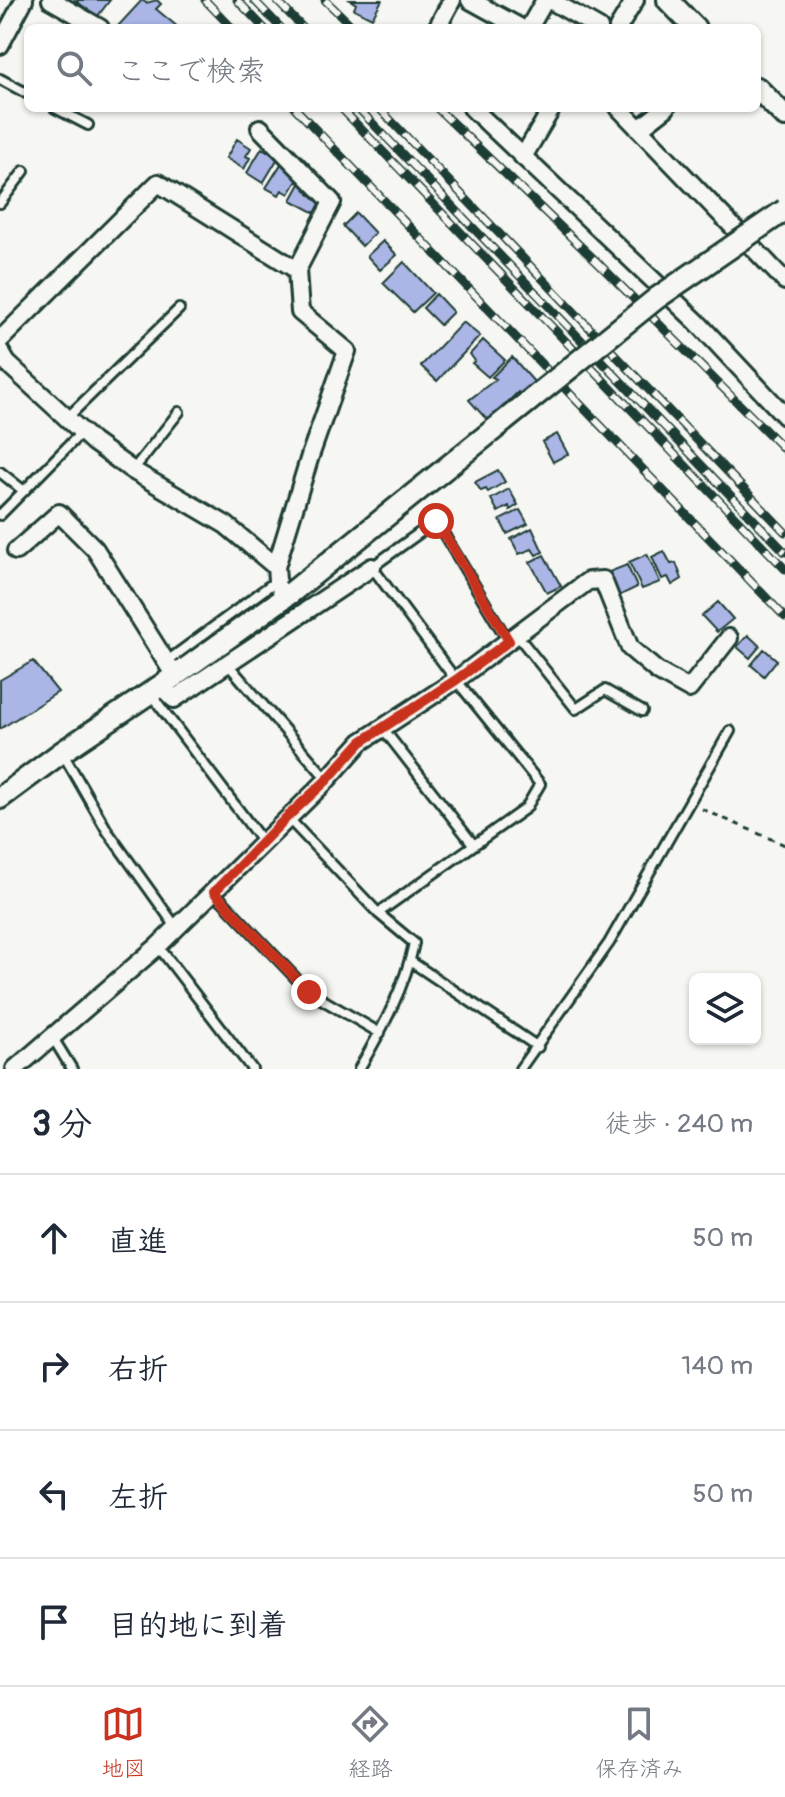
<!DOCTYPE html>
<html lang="ja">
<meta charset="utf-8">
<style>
:root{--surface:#fff;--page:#f2f2f3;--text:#1f2937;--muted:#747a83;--line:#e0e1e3;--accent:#c8321e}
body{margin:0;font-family:Pangolin,"Klee One",sans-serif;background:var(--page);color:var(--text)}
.controls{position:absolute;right:24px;bottom:24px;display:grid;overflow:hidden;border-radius:12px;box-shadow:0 2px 6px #0004}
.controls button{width:72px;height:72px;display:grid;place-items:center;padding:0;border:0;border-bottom:2px solid var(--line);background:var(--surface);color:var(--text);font:40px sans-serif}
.stop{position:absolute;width:24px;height:24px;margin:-18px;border:6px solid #c8321e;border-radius:50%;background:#fff}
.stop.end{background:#c8321e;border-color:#fff;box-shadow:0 2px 8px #0008}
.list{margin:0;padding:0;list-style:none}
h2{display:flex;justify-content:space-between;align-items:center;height:104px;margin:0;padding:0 32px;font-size:34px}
h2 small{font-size:26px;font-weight:400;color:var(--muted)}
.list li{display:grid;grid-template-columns:52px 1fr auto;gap:24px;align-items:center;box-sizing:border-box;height:128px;padding:0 32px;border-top:2px solid var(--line)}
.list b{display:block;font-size:30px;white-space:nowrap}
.list em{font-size:26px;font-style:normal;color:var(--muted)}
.icon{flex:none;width:44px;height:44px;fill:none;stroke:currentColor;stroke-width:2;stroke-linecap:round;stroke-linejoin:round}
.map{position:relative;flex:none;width:785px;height:1069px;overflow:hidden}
.search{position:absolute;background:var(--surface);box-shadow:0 2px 6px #0004;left:24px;right:24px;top:24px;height:88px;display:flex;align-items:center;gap:20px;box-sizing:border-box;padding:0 28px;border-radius:12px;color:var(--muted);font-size:30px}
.sheet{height:616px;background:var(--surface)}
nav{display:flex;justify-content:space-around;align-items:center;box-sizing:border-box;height:112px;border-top:2px solid var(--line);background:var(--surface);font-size:22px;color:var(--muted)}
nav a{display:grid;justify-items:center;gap:4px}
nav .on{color:var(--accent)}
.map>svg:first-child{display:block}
</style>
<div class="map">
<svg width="785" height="1069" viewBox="0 0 785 1069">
<rect width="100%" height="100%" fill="#f6f6f2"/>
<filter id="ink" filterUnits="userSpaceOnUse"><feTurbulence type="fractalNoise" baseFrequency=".0125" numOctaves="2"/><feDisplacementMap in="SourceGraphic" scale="16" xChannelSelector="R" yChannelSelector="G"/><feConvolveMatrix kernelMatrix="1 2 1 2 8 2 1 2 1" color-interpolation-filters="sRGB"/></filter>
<g filter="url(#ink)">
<path fill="#abb5e6" stroke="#1f3d34" stroke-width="2" d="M75 0H110L97 17Z
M142 0 146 3 157 0 161 4 156 9 179 28H121L118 26Z
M350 0H382L372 18 354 9 356 4Z
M237 139 251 148 246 156 250 158 244 169 226 158Z
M262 148 278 158 263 183 247 173Z
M283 161 297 170 294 176 298 179 289 194 282 190 279 195 266 188Z
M302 180 314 185 309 194 326 203 319 215 291 200Z
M356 213 375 233 362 246 343 226Z
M383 241 397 255 380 270 367 256Z
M404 262 433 293 413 312 383 283Z
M436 294 453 312 440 325 423 308Z
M463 322 480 336 437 381 421 366Z
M483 340 505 360 488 377 472 363 475 361 470 354Z
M512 357 535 383 520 395 518 392 488 421 469 400 496 379 492 377Z
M557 434 568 454 553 462 542 442Z
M498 470 505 482 488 492 486 489 481 491 475 482Z
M509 489 518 505 510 510 509 506 498 512 491 499Z
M520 510 528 524 507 534 500 520Z
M532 528 543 552 536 555 532 549 519 554 511 539Z
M664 551 671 564 676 563 682 579 672 585 668 577 662 579 652 557Z
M647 554 660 582 642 589 629 562Z
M544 555 561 586 547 593 530 562Z
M627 565 637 587 619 596 609 572Z
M718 602 733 619 717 632 702 616Z
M748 635 760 646 750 658 737 647Z
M764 649 777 660 764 676 751 665Z
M33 661 58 692 0 729V680Z"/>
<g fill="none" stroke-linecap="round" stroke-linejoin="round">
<defs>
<path id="service" d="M0 79 28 94
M55 108 88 125
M0 203 24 171
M67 418 179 309
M133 470 179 412
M0 472 24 491
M0 515 82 432
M517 635 576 709 605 690 642 711
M166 662 276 581
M226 662 327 779
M150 693 262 841
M384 730 473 844
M62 752 108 832 176 927
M289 819 378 913 414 943C405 987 382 1030 359 1069
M214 892 309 992 380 1033
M378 913 526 808 540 784 456 680 372 567 436 521 508 641
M158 946 252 1069
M410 961 538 1047
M53 1038 72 1069
M520 1069 609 943 730 731"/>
<path id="minor" d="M51 0 100 28
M470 0 521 28
M550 0 599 28
M437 28 452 0
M529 28 545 0
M618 28 635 0
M0 45 24 0
M472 108 697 322 785 416
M619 108 785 281
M639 129 666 108
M523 157 552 108
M0 340 158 183 297 270 332 202 260 128
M0 351 7 363 93 442 132 470 226 525 276 567 277 580 284 597
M16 551 59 513 95 549 175 676
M276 567 310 456 347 351 300 312 297 270
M160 685 174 699 372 567
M15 1069 158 946 327 780 361 742 456 680 588 581 603 580 630 648 657 671 689 689 729 638"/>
<path id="tertiary" d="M668 0 695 28
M757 88 785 116
M0 798 62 752 175 676 292 592"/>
</defs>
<use href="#service" stroke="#1f3d34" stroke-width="14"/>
<use href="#minor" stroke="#1f3d34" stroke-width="22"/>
<use href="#tertiary" stroke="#1f3d34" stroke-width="26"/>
<path stroke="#1f3d34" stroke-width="3" stroke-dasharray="6 6" stroke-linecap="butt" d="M702 809 785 845"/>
<use href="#service" stroke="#f6f6f2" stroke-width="8"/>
<use href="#minor" stroke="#f6f6f2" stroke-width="16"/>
<use href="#tertiary" stroke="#f6f6f2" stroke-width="20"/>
<defs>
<path id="rail" d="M205 0 232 28
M237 0 264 28
M254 0 281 28
M276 0 303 28
M325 0 354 28
M295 108 785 617
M341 108 785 569
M358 108 785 552
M379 108 785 532
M437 108 597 262 785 450"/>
</defs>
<use href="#rail" stroke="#1f3d34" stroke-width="9"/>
<use href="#rail" stroke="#f6f6f2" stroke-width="6" stroke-dasharray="18" stroke-linecap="butt"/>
<defs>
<path id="tertiary-bridge" d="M292 592 657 298 785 210"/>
</defs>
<use href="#tertiary-bridge" stroke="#1f3d34" stroke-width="26" stroke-linecap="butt"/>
<use href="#tertiary-bridge" stroke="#f6f6f2" stroke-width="20"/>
</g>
</g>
<g fill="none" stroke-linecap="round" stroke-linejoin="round" filter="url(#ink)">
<path stroke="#c8321e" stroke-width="10" d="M309 992 214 892 287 817 327 780 361 742 456 680 509 641 436 521"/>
</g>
</svg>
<div class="controls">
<button><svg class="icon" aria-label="layers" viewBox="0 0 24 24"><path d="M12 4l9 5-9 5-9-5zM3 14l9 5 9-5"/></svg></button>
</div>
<div class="stop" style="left:436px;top:521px"></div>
<div class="stop end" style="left:309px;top:992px"></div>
<div class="search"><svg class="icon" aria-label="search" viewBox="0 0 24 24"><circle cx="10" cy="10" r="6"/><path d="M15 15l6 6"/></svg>ここで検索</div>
</div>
<section class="sheet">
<h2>3 分<small>徒歩 · 240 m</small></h2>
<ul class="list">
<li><svg class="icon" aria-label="ahead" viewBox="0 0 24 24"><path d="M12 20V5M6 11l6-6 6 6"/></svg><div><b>直進</b></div><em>50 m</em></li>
<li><svg class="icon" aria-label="right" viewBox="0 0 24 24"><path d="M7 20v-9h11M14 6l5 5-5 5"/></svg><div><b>右折</b></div><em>140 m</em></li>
<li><svg class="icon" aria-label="left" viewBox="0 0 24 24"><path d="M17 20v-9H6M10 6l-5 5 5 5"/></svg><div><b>左折</b></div><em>50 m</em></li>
<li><svg class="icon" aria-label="arrive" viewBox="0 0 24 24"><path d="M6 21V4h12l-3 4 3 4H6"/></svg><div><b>目的地に到着</b></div></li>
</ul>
</section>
<nav>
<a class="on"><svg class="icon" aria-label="map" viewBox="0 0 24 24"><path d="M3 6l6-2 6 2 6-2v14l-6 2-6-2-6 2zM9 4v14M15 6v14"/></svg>地図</a>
<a><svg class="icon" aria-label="directions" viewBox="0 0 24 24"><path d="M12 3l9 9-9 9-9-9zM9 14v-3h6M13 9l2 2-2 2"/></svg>経路</a>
<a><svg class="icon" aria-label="saved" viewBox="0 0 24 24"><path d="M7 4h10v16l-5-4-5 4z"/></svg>保存済み</a>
</nav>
